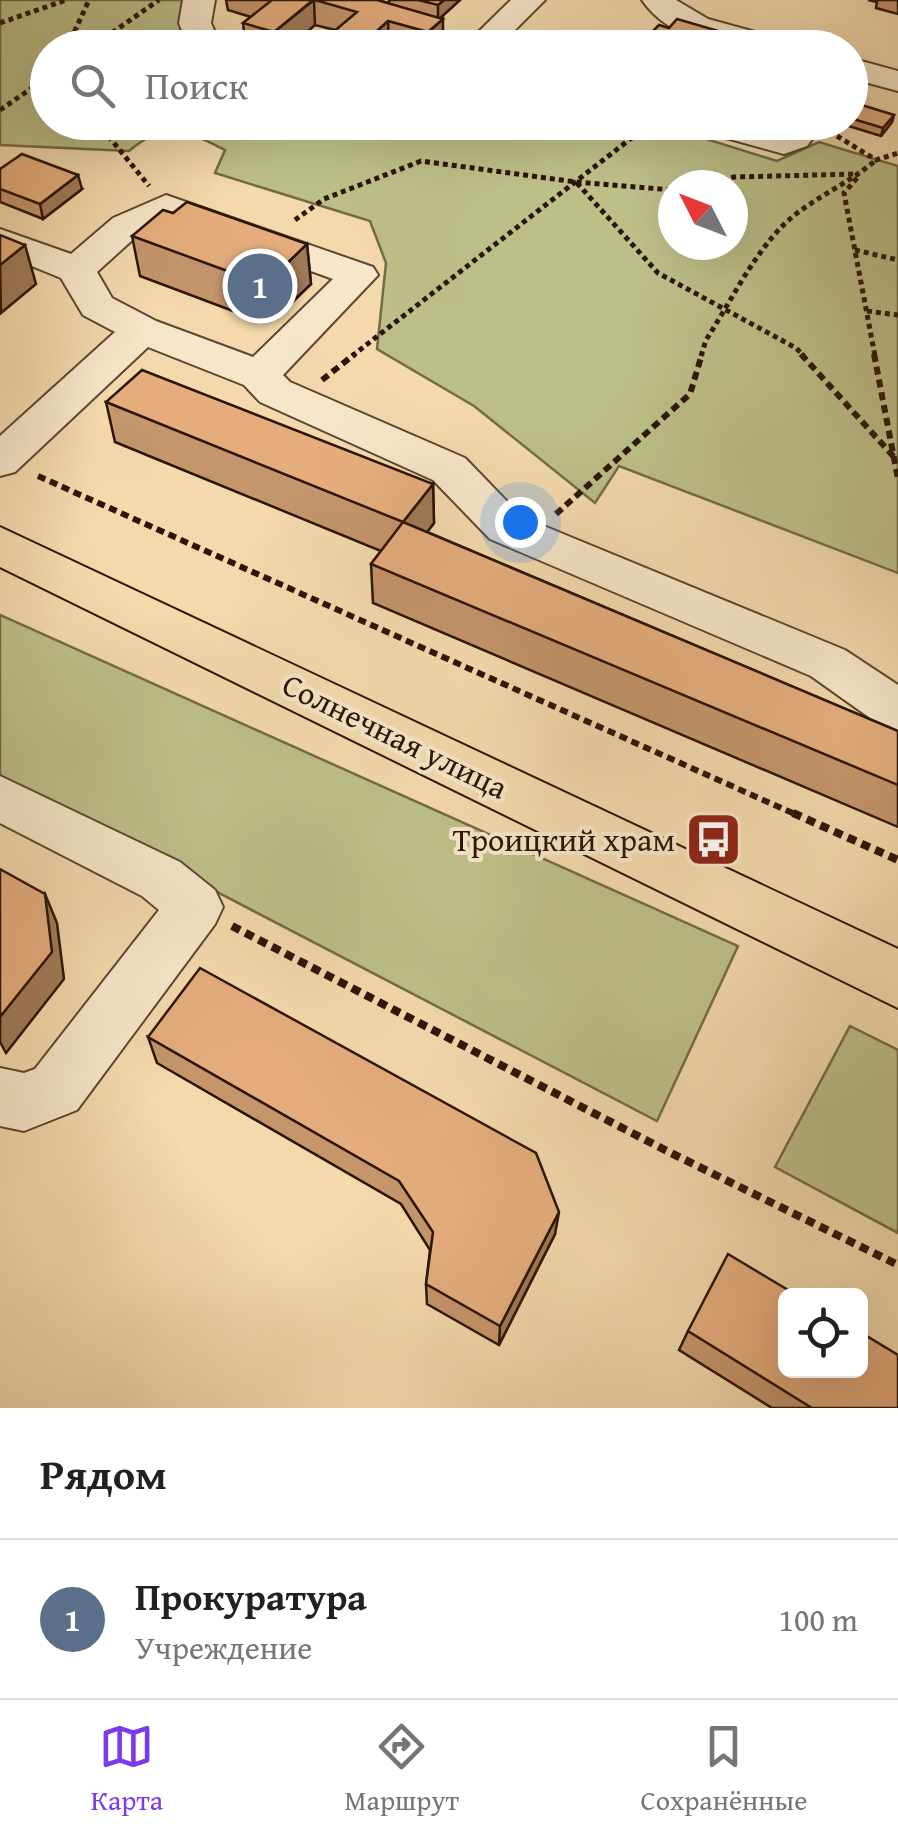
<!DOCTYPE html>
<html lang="ru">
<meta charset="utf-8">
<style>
:root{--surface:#fff;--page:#f6f6f6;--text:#202124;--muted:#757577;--line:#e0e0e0;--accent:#7c3aed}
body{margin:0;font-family:"Gentium Book Plus",serif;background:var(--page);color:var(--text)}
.controls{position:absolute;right:30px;bottom:30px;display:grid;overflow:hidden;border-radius:15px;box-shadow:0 10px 40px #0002}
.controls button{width:90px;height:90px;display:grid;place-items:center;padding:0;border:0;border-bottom:2px solid var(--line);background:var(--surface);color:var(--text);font:50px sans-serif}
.compass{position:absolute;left:658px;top:170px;width:90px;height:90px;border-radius:50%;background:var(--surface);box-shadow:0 10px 40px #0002;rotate:312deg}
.you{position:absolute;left:520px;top:522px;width:35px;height:35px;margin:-25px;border:8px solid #fff;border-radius:50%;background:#1a73e8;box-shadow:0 0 0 15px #1a73e833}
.badge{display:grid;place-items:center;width:65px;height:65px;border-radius:50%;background:var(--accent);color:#fff;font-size:32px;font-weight:700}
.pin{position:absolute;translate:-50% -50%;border:5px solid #fff;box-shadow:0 2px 10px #0006}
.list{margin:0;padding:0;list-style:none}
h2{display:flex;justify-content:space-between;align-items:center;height:130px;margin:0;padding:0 40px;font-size:42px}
h2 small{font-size:32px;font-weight:400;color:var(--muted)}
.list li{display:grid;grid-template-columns:65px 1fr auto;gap:30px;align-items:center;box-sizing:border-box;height:160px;padding:0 40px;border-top:2px solid var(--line)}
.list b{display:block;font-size:38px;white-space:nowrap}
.list p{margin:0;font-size:32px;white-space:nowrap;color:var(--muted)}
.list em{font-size:32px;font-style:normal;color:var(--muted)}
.icon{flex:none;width:55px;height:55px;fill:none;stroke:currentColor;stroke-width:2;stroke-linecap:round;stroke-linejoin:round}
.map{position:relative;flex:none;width:898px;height:1408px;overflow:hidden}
.search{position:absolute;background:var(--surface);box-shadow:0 10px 40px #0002;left:30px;right:30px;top:30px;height:110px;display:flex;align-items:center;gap:25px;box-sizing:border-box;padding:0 35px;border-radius:55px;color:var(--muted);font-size:38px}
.sheet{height:290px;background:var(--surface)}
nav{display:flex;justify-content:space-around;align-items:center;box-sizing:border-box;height:140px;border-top:2px solid var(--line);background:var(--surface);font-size:28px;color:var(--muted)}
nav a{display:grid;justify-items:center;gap:5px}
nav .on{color:var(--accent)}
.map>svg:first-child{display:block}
</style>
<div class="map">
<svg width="898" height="1408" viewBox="0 0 898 1408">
<rect width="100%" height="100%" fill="#f3d9ac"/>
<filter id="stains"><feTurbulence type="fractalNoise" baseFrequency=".002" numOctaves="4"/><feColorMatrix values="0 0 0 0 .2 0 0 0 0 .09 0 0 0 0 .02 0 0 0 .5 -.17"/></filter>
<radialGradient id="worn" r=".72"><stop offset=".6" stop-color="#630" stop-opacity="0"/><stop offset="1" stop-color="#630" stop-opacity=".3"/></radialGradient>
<path fill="#bdbf88" stroke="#746a46" stroke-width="2.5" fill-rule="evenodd" d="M0 0H182L179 47 48 48V122L655 123 777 161 819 142 898 166V573L619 466 595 503 474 406 377 349 386 263 370 221 215 173 225 150C185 130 167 119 129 151L0 145ZM673 185H733V245H673Z
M0 615 738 946 657 1121 0 779Z
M850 1026 898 1050V1233L775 1167Z"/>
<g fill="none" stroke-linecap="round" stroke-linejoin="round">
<defs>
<path id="minor" d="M183 0H215L211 23 222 48H189L179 23Z
M511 0H545L497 48H462Z
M642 0H676L708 19 789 41 793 48C741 48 675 48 642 0Z
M850 58 898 71V91L850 78Z
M688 122H747L782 132 790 122H825L807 146 784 154 693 129Z
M166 195 373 267 378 275 283 375 290 382 465 458 522 517 845 650 898 685V731L880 725 811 676 490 539 433 480 260 402 244 385 148 347 15 472 0 476V436L115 332 83 315 61 278 0 253V229L71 254 113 218ZM168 219 333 279 253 357 156 321 112 298 97 272 139 234Z
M0 776 180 862 215 890 223 907 215 924 77 1110 24 1131 0 1126V1068L24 1073 35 1069 159 910 142 896 0 823Z"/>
<path id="major" d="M0 527 898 949V1008L0 567Z"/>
</defs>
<use href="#minor" stroke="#5d462f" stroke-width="4"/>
<use href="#major" stroke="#2b1505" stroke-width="4"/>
<path stroke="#2b1505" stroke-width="5" stroke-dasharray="5 4" stroke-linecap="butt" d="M0 23 66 0
M67 48 89 0
M90 48 159 0
M0 110 48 77
M97 122 149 186
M837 136 876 160 898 153
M857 178 844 193 875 356
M577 183 658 273 796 348 804 356
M696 185 734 177 858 174
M295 220 324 199 421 161 576 182 673 190
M855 250 898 260
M867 311 898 315
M352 356 652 122
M701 356 706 340C728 306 748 265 775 234 803 201 844 188 876 160"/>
<path stroke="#2b1505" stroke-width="6" stroke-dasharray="8 5" stroke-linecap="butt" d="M801 354 894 457
M874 354 898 479
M322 380 355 354
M38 476 799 816
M556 514 690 394 702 354"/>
<path stroke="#2b1505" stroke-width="8" stroke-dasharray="9 6" stroke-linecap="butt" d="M793 813 898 860
M232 926 665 1150 898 1265"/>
<use href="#minor" fill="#f7e6c9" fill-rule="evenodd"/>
<use href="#major" fill="#f3d9ac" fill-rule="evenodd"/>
</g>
<path fill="#c5956c" stroke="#2b1505" stroke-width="2.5" d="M226 0H377L389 3V0H460L440 18 443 44 439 48H320V43L335 30 315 25 288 48H246L243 23 251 17 228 10Z
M868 0H898V14L876 8 877 2Z
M850 104 894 115 892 122 881 136 839 123 850 122Z
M0 169 82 189 43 219 0 202Z
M173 213 307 244 311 284 282 312 269 308 257 320 140 276 132 236Z
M106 402 433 484 434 523 427 532 898 731V827L373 603 371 564 381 551 115 442Z
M148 1037 555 1234 499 1345 427 1304 426 1284 430 1250 401 1204 157 1063Z
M688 1331 898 1408H772L679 1350Z"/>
<path fill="#a07958" stroke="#2b1505" stroke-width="2.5" d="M314 0 315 25 288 48H275L274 32Z
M444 0H460L438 20V5Z
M443 19V44L439 48H428V32Z
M388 21 389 46 388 48H358Z
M894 115 892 122 881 136 883 128Z
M78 175 82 189 43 219 40 204Z
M307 244 311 284 282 312 277 273Z
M25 245 36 284 1 313 0 265Z
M265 268 269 308 257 320 252 280Z
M433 484 434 523 405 561 403 522Z
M45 894 57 923 64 979 6 1053 0 1042V1017Z
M559 1212 555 1234 499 1345 500 1326Z"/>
<path fill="#e5ad7e" stroke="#2b1505" stroke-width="2.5" d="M272 0H313L274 32 243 23Z
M315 0H377L443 19 428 32 388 21 358 48H335L320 43 357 12Z
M418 0H444L438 5Z
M677 19 777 48H647L639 45 659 25 669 28Z
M852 102 894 115 883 128 850 118Z
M22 154 78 175 40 204 0 189V169Z
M187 202 307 244 277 273 265 268 252 280 132 236 163 210 173 213Z
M0 235 25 245 0 265Z
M142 370 433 484 403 522 106 402Z
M403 522 898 731V785L371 564Z
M0 869 45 894 52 952 0 1017Z
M200 968 536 1153 559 1212 500 1326 426 1284 433 1232 399 1181 148 1037Z
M728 1254 798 1296H786V1370H860V1332L898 1355V1408H812L688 1331Z"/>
<defs>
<symbol id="bus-square" viewBox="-11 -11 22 22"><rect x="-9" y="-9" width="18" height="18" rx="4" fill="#8f2418" stroke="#f7e6c9"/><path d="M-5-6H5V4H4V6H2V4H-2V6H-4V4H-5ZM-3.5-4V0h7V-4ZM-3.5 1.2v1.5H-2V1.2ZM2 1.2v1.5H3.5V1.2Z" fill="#fff"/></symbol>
</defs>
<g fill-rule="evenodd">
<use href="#bus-square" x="682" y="808" width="63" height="63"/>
</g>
<g text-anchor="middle" stroke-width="8" stroke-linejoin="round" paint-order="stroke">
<g font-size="32" fill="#2b1505" stroke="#f7e6c9">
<text transform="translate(395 736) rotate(26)" y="11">Солнечная улица</text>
</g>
<g font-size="32" fill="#2b1505" stroke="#f7e6c9" text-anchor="end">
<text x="675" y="851">Троицкий храм</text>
</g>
</g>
<rect width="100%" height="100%" filter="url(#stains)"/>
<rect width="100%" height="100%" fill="url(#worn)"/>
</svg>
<div class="controls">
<button><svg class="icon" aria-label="locate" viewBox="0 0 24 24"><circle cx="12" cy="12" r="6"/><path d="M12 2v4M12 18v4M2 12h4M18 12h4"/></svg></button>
</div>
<svg class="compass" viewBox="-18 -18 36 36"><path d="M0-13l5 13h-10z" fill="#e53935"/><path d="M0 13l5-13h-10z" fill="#757577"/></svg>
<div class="you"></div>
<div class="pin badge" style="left:260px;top:286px;background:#5c6f8a">1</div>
<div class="search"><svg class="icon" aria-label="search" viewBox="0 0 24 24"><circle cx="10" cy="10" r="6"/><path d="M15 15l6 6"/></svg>Поиск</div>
</div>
<section class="sheet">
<h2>Рядом<small></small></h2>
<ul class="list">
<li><span class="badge" style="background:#5c6f8a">1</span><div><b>Прокуратура</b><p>Учреждение</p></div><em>100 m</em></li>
</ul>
</section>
<nav>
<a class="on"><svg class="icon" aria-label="map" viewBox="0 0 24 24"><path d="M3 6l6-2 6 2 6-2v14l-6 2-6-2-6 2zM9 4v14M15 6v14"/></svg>Карта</a>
<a><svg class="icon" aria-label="directions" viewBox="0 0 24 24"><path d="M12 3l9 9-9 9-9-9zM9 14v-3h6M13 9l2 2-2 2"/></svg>Маршрут</a>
<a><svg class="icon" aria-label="saved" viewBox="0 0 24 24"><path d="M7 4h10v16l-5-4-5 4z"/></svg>Сохранённые</a>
</nav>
